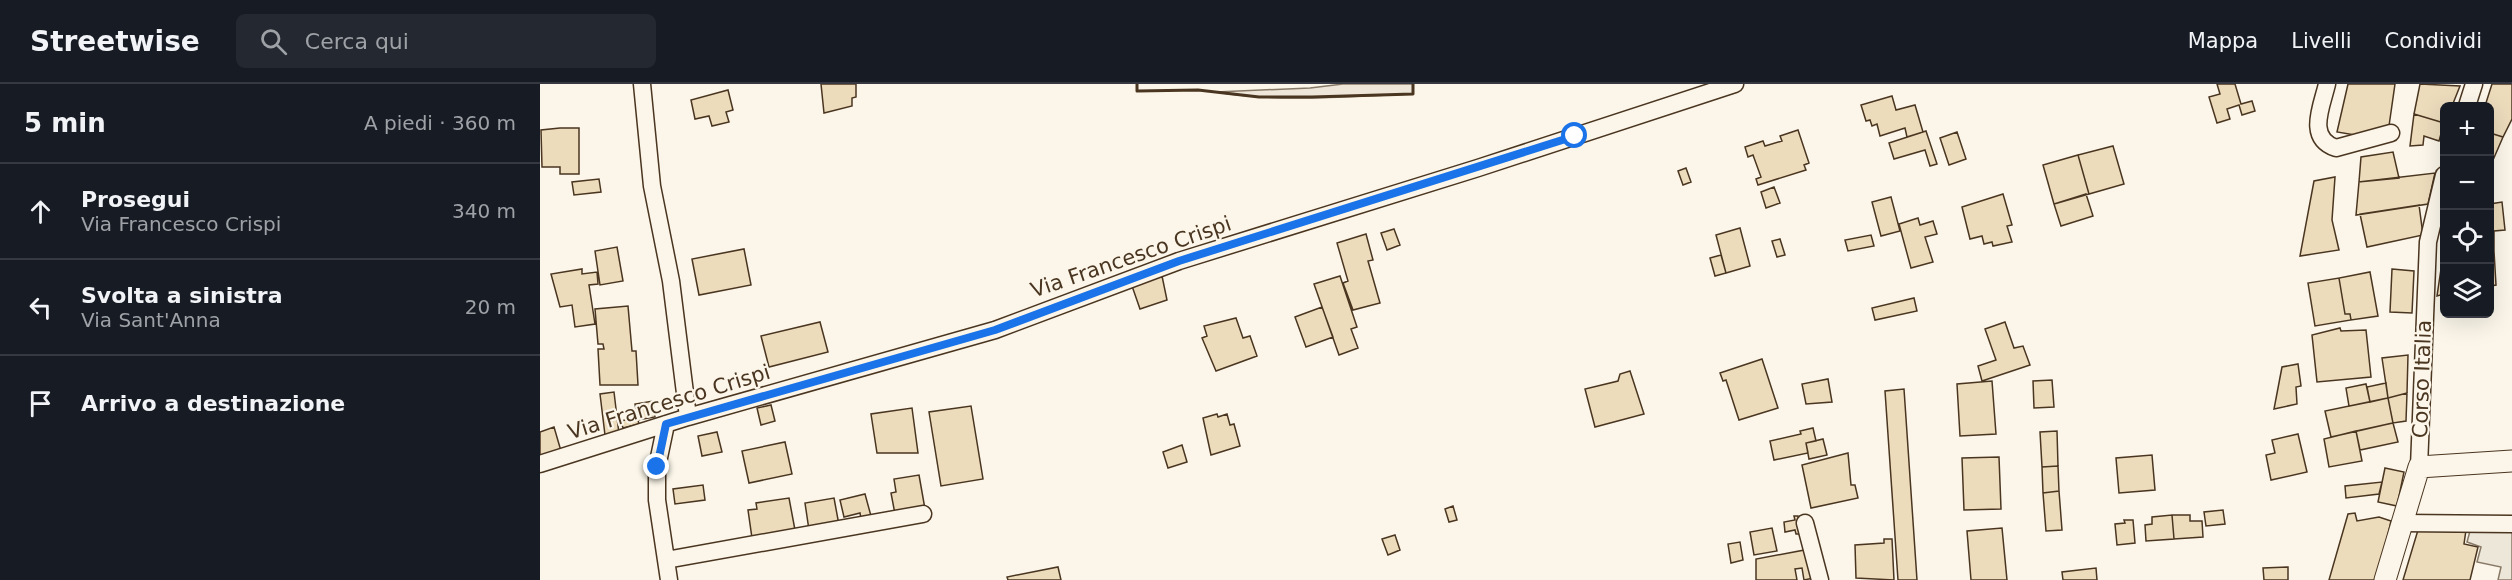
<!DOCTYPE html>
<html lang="it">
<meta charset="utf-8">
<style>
:root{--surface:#171b24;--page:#242831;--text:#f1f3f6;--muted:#9ea1a6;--line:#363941}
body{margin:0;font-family:"DejaVu Sans",sans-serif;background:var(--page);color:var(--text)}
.controls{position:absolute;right:18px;top:18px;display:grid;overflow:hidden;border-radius:9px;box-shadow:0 6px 24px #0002}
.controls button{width:54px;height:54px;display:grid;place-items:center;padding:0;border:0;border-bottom:2px solid var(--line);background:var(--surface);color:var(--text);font:30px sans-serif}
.stop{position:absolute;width:18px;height:18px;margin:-14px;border:4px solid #1a73e8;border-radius:50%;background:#fff}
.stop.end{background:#1a73e8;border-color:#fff;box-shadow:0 2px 6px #0008}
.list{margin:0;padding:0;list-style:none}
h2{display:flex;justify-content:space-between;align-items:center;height:78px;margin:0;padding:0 24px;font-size:26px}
h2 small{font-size:20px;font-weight:400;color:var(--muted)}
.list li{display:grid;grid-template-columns:39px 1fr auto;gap:18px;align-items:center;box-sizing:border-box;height:96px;padding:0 24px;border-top:2px solid var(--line)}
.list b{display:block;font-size:22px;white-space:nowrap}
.list p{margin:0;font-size:20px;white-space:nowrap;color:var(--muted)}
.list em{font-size:20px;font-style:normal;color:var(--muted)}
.icon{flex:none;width:33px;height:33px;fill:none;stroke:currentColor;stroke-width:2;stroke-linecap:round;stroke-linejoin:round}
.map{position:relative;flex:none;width:1972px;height:496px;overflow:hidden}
header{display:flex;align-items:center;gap:36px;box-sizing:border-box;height:84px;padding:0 30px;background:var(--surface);border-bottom:2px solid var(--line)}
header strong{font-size:28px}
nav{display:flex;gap:33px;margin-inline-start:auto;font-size:21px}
.search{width:420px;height:54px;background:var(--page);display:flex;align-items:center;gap:15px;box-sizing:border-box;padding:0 21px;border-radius:9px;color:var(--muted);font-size:22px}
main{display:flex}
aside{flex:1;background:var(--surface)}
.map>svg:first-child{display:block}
</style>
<header>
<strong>Streetwise</strong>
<div class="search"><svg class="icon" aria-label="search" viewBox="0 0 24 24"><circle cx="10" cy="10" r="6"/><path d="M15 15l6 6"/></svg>Cerca qui</div>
<nav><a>Mappa</a><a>Livelli</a><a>Condividi</a></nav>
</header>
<main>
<aside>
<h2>5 min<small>A piedi · 360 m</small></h2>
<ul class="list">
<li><svg class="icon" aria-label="ahead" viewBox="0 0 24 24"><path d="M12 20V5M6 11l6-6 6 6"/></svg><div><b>Prosegui</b><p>Via Francesco Crispi</p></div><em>340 m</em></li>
<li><svg class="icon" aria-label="left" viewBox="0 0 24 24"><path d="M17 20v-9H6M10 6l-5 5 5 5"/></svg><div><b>Svolta a sinistra</b><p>Via Sant'Anna</p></div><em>20 m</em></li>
<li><svg class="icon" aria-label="arrive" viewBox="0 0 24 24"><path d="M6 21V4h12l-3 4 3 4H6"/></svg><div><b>Arrivo a destinazione</b></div></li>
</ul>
</aside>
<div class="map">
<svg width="1972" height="496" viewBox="0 0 1972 496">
<rect width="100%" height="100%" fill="#fbf6e9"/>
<path fill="#ede6d9" stroke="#887966" stroke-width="1.5" d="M803 0H873V10C808 12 741 19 676 8L770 4Z"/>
<path fill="#ede7d9" stroke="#887966" stroke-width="1.5" d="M1972 446V496H1958L1961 483 1937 478 1941 463 1927 458 1930 447Z"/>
<path fill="#ecdcbc" stroke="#4a3520" stroke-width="1.5" d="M281 0H316V13L312 14V22L284 29Z
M1677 0H1695L1701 20 1712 17 1715 27 1702 31 1699 21 1687 25 1690 35 1677 39 1669 13 1680 10Z
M1808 0H1855L1849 42 1815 51 1797 48Z
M1880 0 1920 2 1912 22H1904V39L1874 30Z
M1952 0H1972V35L1963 53 1950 49V22H1945Z
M188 6 193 26 186 28 189 38 172 42 169 32 155 35 151 16Z
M1352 12 1356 26 1375 21 1383 48 1367 53 1365 44 1340 52 1337 40 1332 42 1330 36 1326 37 1321 21Z
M1874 30 1904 39 1899 57 1884 52 1883 61 1870 62Z
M20 44H39V90H20V83H2L1 46Z
M1258 46 1269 79 1264 81 1266 86 1218 101 1216 95 1221 93 1213 71 1208 73 1205 63 1223 57 1225 62 1242 57 1240 52Z
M1386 47 1397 80 1390 82 1385 66 1354 75 1349 59Z
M1417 48 1426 75 1409 81 1400 54Z
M1950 49 1963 53 1950 83Z
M1573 62 1584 100 1549 110 1538 71Z
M1853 68 1859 94 1819 98 1821 73Z
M1538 71 1549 110 1514 120 1503 81Z
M1146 84 1151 98 1143 101 1138 87Z
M1895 89 1888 120 1816 131 1819 98Z
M1795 93 1792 136 1799 166 1760 172 1774 97Z
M59 95 61 108 34 111 32 98Z
M1234 103 1240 119 1226 124 1221 108Z
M1463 110 1472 141 1467 142 1472 158 1453 162 1452 158 1444 160 1442 152 1430 155 1422 123Z
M1546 110 1553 132 1521 142 1514 120Z
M1351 113 1360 147 1341 152 1332 118Z
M1962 118 1965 146 1954 147V167H1950V120Z
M1879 121 1883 151 1827 163 1820 130Z
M1378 134 1380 141 1393 137 1397 150 1385 153 1393 178 1371 184 1359 140Z
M1200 144 1210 182 1186 189 1176 151Z
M854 145 860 161 847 166 841 149Z
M826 150 833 176 828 177 840 219 813 226 803 199 808 197 797 159Z
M1331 151 1334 162 1308 167 1305 156Z
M1240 155 1245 171 1237 173 1232 157Z
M77 163 83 197 60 201 55 167Z
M204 165 211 201 159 211 152 175Z
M1904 165V210L1897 212Z
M1950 167H1954L1956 201 1950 202Z
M1181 171 1186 189 1175 192 1170 174Z
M42 185V190L57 188 58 200 49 201 55 240 35 243 32 221 20 223 11 190Z
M1852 185 1874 187 1872 229 1850 228Z
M1830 188 1838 232 1811 236 1810 230H1805L1799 194Z
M622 192 627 216 600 225 592 202Z
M800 192 817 243 811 245 818 264 799 271 774 200Z
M1799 194 1805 230H1810L1811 236 1775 242 1768 199Z
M1374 214 1377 227 1335 236 1332 224Z
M88 222 92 267H96L98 301H60L58 265H64L63 260H58L55 225Z
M782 223 793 253 766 263 755 233Z
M696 234 703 254 710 252 717 272 676 287 662 254 667 252 664 242Z
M280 238 288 268 229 283 221 252Z
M1465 238 1474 264 1483 262 1490 281 1442 297 1438 282 1456 276 1445 245Z
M1800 244 1801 247 1826 246 1831 293 1777 298 1772 251Z
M1868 271 1867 309 1848 314 1842 274Z
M1222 275 1238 324 1199 336 1186 296 1183 297 1180 289Z
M1758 280 1761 302 1756 303 1757 320 1734 325 1742 283Z
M1090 287 1104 330 1055 343 1045 305 1078 297 1080 290Z
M1288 295 1292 318 1266 320 1262 300Z
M1512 296 1514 323 1494 324 1493 297Z
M1452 297 1456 350 1420 352 1417 300Z
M1846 299 1848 314 1830 318 1827 303Z
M1826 300 1830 318 1809 322 1806 304Z
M1364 305 1377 496H1358L1345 307Z
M74 308 79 350 65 351 60 310Z
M1867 309 1866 337 1853 339 1848 314Z
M1848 314 1853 339 1791 353 1785 327Z
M113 317 115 333 98 336 95 320Z
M231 321 235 337 221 341 217 324Z
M431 322 443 395 401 402 389 328Z
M372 324 378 369H337L331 330Z
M677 330 678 333 687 330 690 341 694 340 700 362 671 371 663 334Z
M97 333 99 340 83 344 81 337Z
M1853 339 1858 358 1820 366 1816 347Z
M14 343 21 367 0 374V348Z
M1273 344 1276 357 1266 359 1268 369 1234 376 1230 357 1261 350 1260 347Z
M1517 347 1518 382 1502 383 1500 348Z
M1816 347 1822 377 1789 383 1784 355Z
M177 348 182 368 162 372 158 352Z
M1758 350 1767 388 1731 396 1726 371 1735 369 1732 356Z
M1283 355 1287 371 1269 375 1266 359Z
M245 358 252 390 209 399 202 367Z
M642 361 647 378 628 384 623 368Z
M1308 369 1311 401H1315L1318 414 1271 424 1262 381Z
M1612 371 1615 406 1579 409 1576 374Z
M1459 373 1461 425 1424 426 1422 374Z
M1518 382 1519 407 1503 409 1502 383Z
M1845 384 1864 388 1857 422 1838 418Z
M379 391 385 425 355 430 351 409 356 408 354 395Z
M1842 398 1839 410 1806 414 1805 402Z
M163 401 165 416 135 420 133 405Z
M1519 407 1522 446 1506 447 1503 409Z
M325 410 331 432 321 435 320 429 304 433 300 416Z
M249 414 255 446 212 454 208 426 217 425 216 419Z
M294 414 299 441 269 446 265 419Z
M913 422 917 436 909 438 905 425Z
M1683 426 1685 440 1666 442 1664 428Z
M1815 429 1817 437 1839 433 1851 437 1838 496H1789L1808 430Z
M1632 431 1634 455 1606 457 1605 441 1612 440V433Z
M1632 431H1650V437H1662L1663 453 1634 455Z
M1254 432H1258L1260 450H1256L1255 446 1245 448 1244 438 1255 436Z
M1584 436H1593L1595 459 1577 461 1575 440 1585 439Z
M1232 444 1237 467 1214 471 1210 448Z
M1462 444 1467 496H1431L1427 447Z
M1878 446H1926L1924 460 1938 463 1930 496H1863Z
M855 451 860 466 848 471 842 455Z
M1344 455H1352L1354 496 1316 494 1315 461 1344 459Z
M1200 458 1203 476 1191 479 1188 460Z
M1270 465 1274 494 1264 496 1262 484 1255 485 1257 496H1216V475Z
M518 483 521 496H468L467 493Z
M1748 483V496H1724L1723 484Z
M1556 484 1557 496H1523L1522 488Z"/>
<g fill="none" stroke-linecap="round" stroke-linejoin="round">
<defs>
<path id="minor" d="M102 0 112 102 131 197 148 333
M1787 0C1782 22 1766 54 1796 64L1851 49
M1927 22 1934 0
M126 340 117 383V416L129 496
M0 380 148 333 455 246 639 177 938 84 1195 0
M1879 383 1888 158 1904 91
M1265 439 1280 496
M1862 439 1972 440
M126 476 383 430"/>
<path id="tertiary" d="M1845 496 1879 383 1972 377"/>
</defs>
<use href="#minor" stroke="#4a3520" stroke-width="19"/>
<use href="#tertiary" stroke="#4a3520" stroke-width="23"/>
<use href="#minor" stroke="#fbf6e9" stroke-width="16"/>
<use href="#tertiary" stroke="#fbf6e9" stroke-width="21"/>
<path stroke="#4a3520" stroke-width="3" d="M597 0V7L658 6 719 13H772L873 10V0"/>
</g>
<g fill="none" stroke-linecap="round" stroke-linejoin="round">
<path stroke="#1a73e8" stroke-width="8" d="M117 383 126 340 455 246 639 177 1035 52"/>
</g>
<g text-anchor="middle" stroke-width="4.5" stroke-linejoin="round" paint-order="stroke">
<g font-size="21" fill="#4a3520" stroke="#fbf6e9">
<text transform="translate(591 173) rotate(-19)" y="7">Via Francesco Crispi</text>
<text transform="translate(1882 295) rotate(-88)" y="7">Corso Italia</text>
<text transform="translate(129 318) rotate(-17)" y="7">Via Francesco Crispi</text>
</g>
</g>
</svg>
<div class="controls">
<button>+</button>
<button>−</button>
<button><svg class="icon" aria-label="locate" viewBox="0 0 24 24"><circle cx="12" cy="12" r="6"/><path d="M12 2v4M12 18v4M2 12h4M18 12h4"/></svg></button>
<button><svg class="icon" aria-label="layers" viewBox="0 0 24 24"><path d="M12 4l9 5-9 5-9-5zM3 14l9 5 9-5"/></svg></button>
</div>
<div class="stop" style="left:1035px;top:52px"></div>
<div class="stop end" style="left:117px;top:383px"></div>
</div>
</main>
